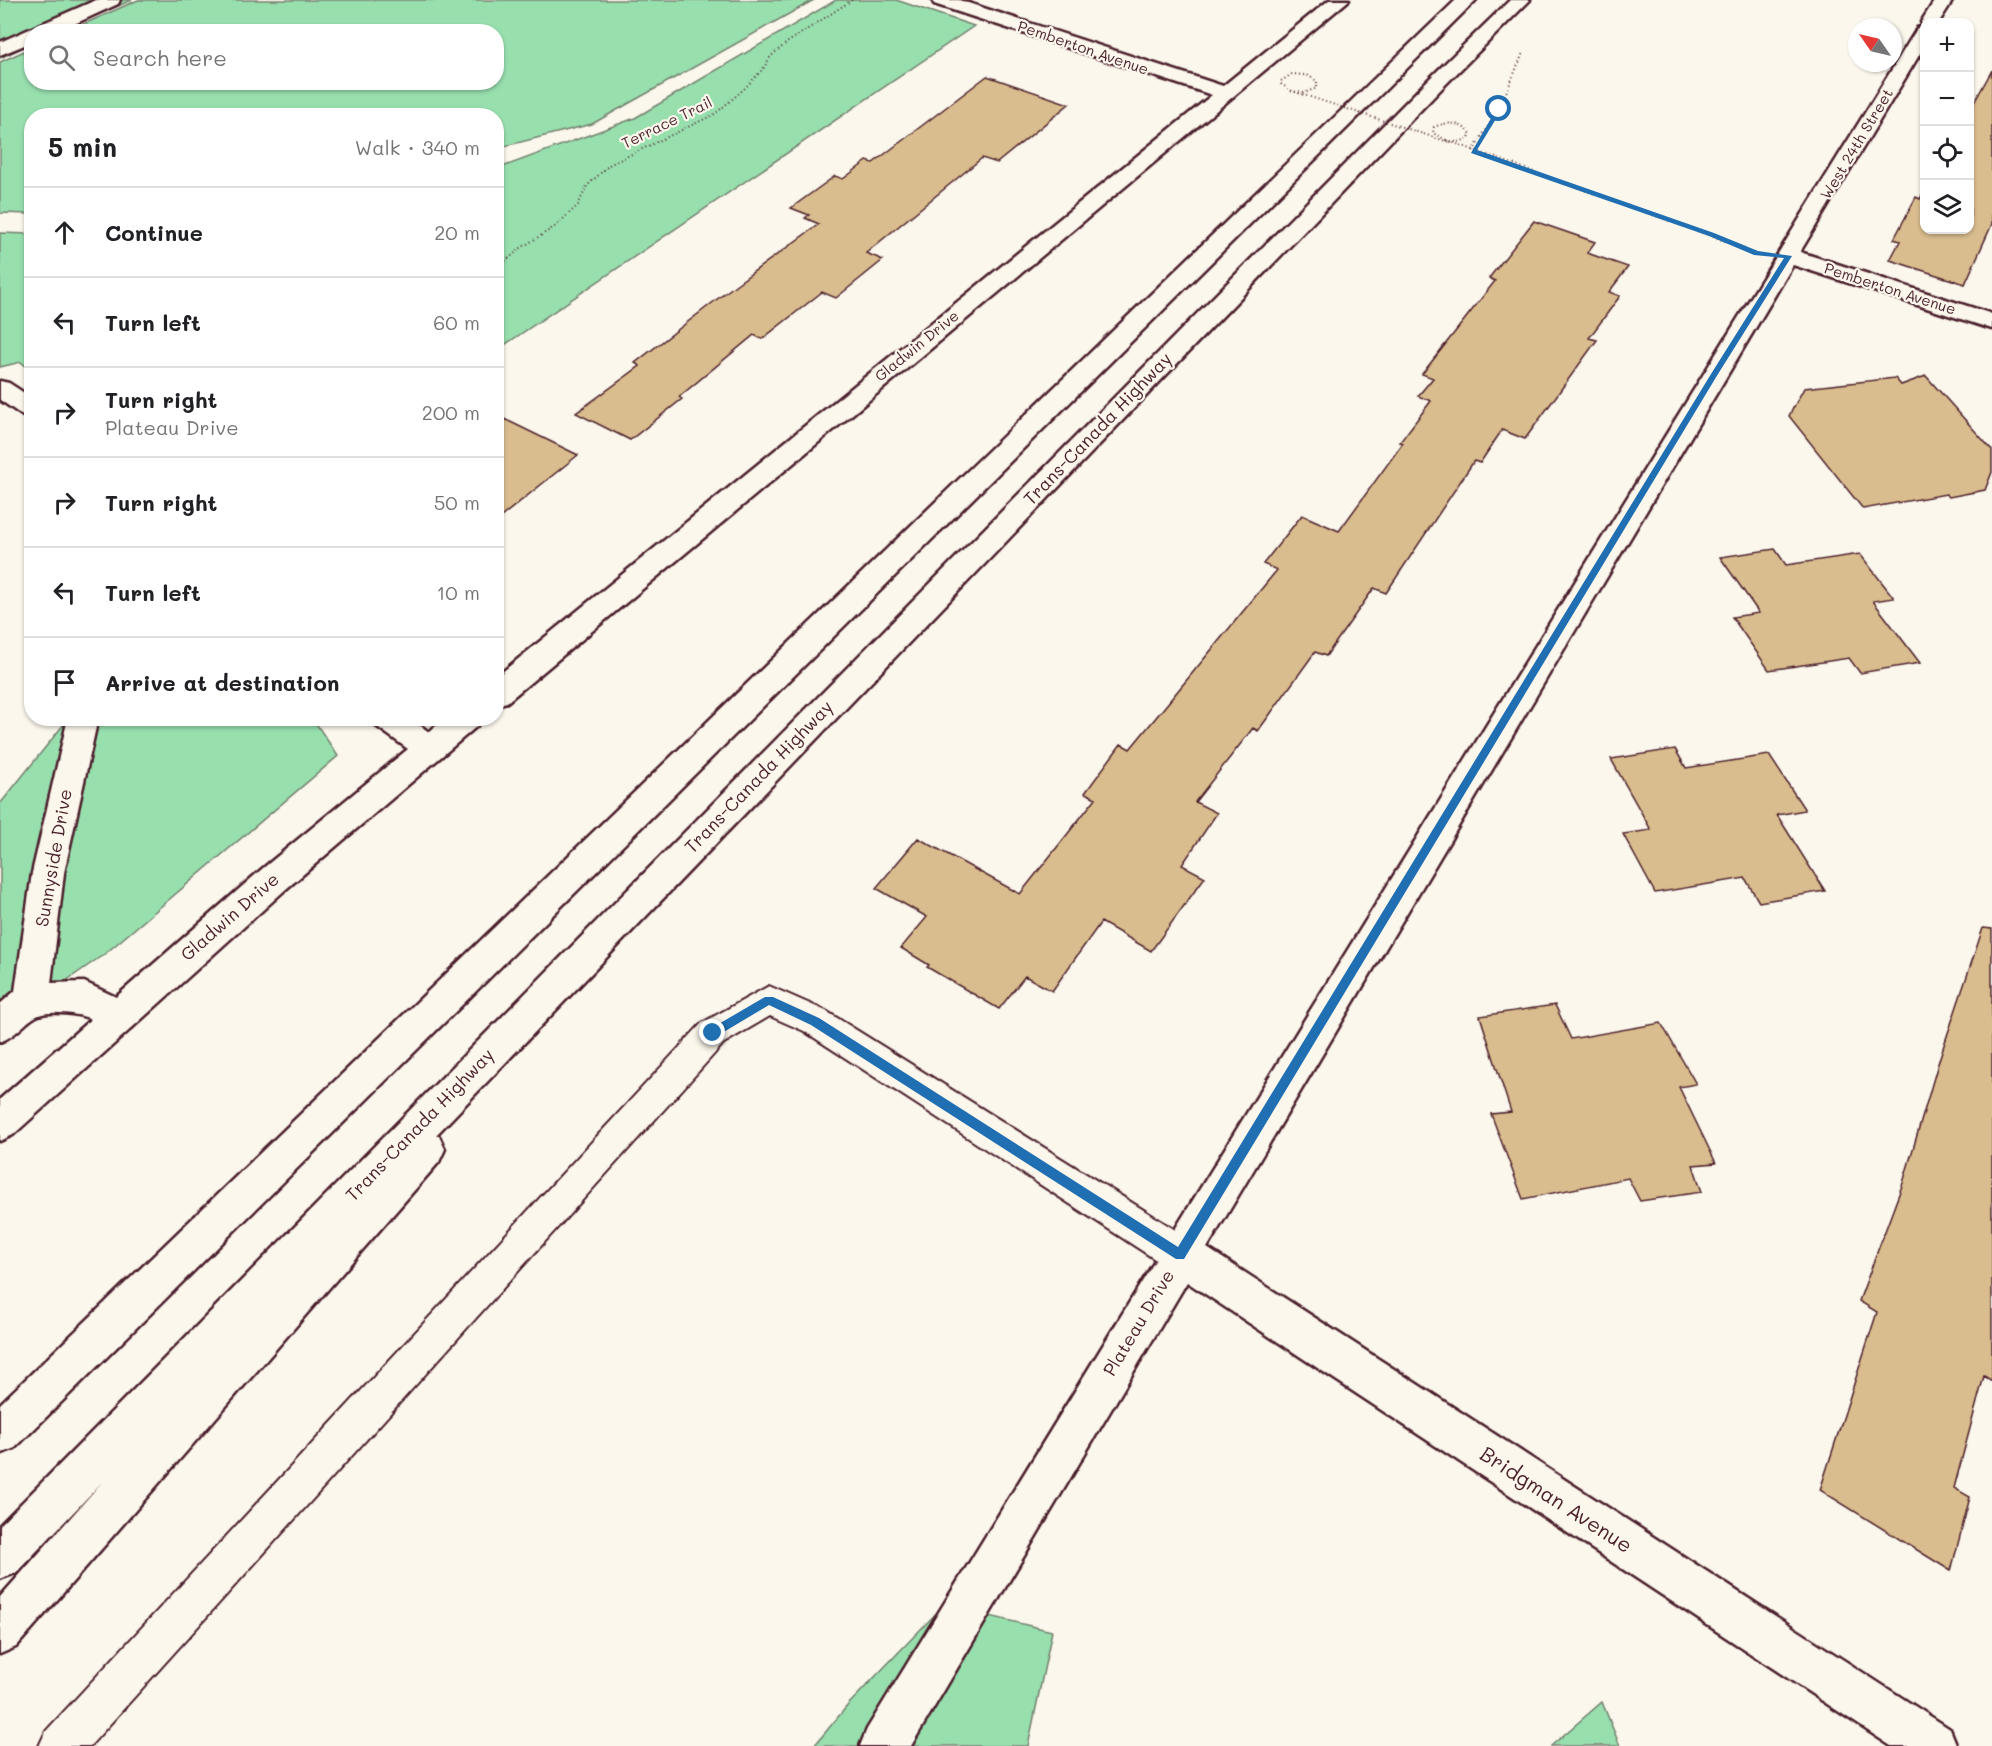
<!DOCTYPE html>
<meta charset="utf-8">
<style>
:root{--surface:#fff;--page:#f6f6f6;--text:#202124;--muted:#757577;--line:#e0e0e0}
body{margin:0;font-family:Mali,sans-serif;background:var(--page);color:var(--text)}
.controls{position:absolute;right:18px;top:18px;display:grid;overflow:hidden;border-radius:12px;box-shadow:0 2px 4px #0004}
.controls button{width:54px;height:54px;display:grid;place-items:center;padding:0;border:0;border-bottom:2px solid var(--line);background:var(--surface);color:var(--text);font:30px sans-serif}
.compass{position:absolute;left:1848px;top:18px;width:54px;height:54px;border-radius:50%;background:var(--surface);box-shadow:0 2px 4px #0004;rotate:304deg}
.stop{position:absolute;width:18px;height:18px;margin:-14px;border:4px solid #1f6fb2;border-radius:50%;background:#fff}
.stop.end{background:#1f6fb2;border-color:#fff;box-shadow:0 2px 6px #0008}
.list{margin:0;padding:0;list-style:none}
h2{display:flex;justify-content:space-between;align-items:center;height:78px;margin:0;padding:0 24px;font-size:26px}
h2 small{font-size:20px;font-weight:400;color:var(--muted)}
.list li{display:grid;grid-template-columns:39px 1fr auto;gap:18px;align-items:center;box-sizing:border-box;height:90px;padding:0 24px;border-top:2px solid var(--line)}
.list b{display:block;font-size:22px;white-space:nowrap}
.list p{margin:0;font-size:20px;white-space:nowrap;color:var(--muted)}
.list em{font-size:20px;font-style:normal;color:var(--muted)}
.icon{flex:none;width:33px;height:33px;fill:none;stroke:currentColor;stroke-width:2;stroke-linecap:round;stroke-linejoin:round}
.map{position:relative;flex:none;width:1992px;height:1746px;overflow:hidden}
.search{position:absolute;background:var(--surface);box-shadow:0 2px 4px #0004;left:24px;top:24px;width:480px;height:66px;display:flex;align-items:center;gap:15px;box-sizing:border-box;padding:0 21px;border-radius:24px;color:var(--muted);font-size:22px}
.panel{position:absolute;background:var(--surface);box-shadow:0 2px 4px #0004;left:24px;top:108px;width:480px;height:618px;border-radius:24px}
.map>svg:first-child{display:block}
</style>
<div class="map">
<svg width="1992" height="1746" viewBox="0 0 1992 1746">
<rect width="100%" height="100%" fill="#fbf7ec"/>
<filter id="ink" filterUnits="userSpaceOnUse"><feTurbulence type="fractalNoise" baseFrequency=".0167" numOctaves="2"/><feDisplacementMap in="SourceGraphic" scale="12" xChannelSelector="R" yChannelSelector="G"/><feConvolveMatrix kernelMatrix="1 2 1 2 8 2 1 2 1" color-interpolation-filters="sRGB"/></filter>
<g filter="url(#ink)">
<path fill="#98dfae" stroke="#717f6c" stroke-width="1.5" d="M0 0H132L60 31 32 32 31 44 0 58Z
M138 0H814L592 124 497 148 496 116H32L31 214 0 213V62L31 48 32 82H496V32L68 31Z
M836 0H896L974 26 497 350V169L635 118Z
M0 233 31 234V371L21 362 0 367Z
M68 719H313L338 756 106 953 0 1027V804Z
M944 1605 1052 1631 1028 1746H814L848 1705Z
M1602 1702 1620 1746H1551Z"/>
<path fill="#d9bd8e" stroke="#4a1f2b" stroke-width="1.5" d="M1992 70V224L1965 284 1890 260 1900 241 1894 239 1916 197 1920 199 1924 191V230H1970V110Z
M987 76 1069 104 997 163 982 158 866 253 883 260 836 298 822 292 762 339 754 335 679 397 682 399 630 440 576 413 640 366 635 363 734 286 819 224 805 218 809 215 791 208 835 176 843 179 867 161 873 163Z
M1534 221 1595 242 1587 253 1628 267 1609 292 1620 296 1589 338 1597 340 1525 439 1502 430 1480 463 1474 461 1386 593 1374 588 1326 656 1315 652 1258 731 1253 728 1195 802 1217 813 1182 865 1205 877 1151 951 1101 922 1052 991 1025 976 999 1009 927 967 929 965 901 948 927 917 876 888 918 838 1020 894 1096 798 1085 793 1121 744 1130 749 1277 570 1263 564 1302 515 1339 531 1403 443 1400 442 1431 401 1418 396 1433 378 1422 374 1495 281 1489 278Z
M1926 376 1992 450V472L1985 490 1949 497 1946 494 1863 509 1789 416 1804 388 1895 378 1901 385Z
M496 415 578 455 496 521Z
M1775 549 1786 565 1860 554 1894 598 1873 601 1920 663 1860 673 1849 658 1769 670 1732 617 1759 613 1720 557Z
M1675 749 1686 768 1769 755 1805 810 1777 815 1825 891 1759 902 1745 878 1655 893 1623 834 1651 830 1611 759Z
M1983 928 1992 929V1381L1984 1376 1954 1488 1970 1497 1951 1571 1820 1490 1877 1312 1859 1301 1903 1183 1940 1057Z
M1555 1005 1571 1039 1661 1023 1696 1084 1679 1087 1716 1163 1693 1165 1702 1192 1640 1201 1628 1178 1523 1199 1491 1114 1511 1112 1480 1016Z"/>
<g fill="none" stroke-linecap="round" stroke-linejoin="round">
<defs>
<path id="lane" d="M769 986 826 1011 1193 1241 1198 1254 1193 1267 1180 1272 1167 1267 804 1031 770 1016 724 1043 90 1746H39L46 1731 702 1023Z"/>
<path id="street" d="M96 0H120L118 4 57 32H32V42L0 55V42Z
M932 0H959L1223 86 1329 0H1349L507 702 496 705V677L1212 95 934 4Z
M1935 0H1953L1939 22H1924L1923 26 1921 22Z
M1924 26V47L1800 252 1992 314V329L1793 265 1207 1248 1950 1729 1957 1746H1891L1187 1282 911 1746H860L867 1729 1161 1251 1166 1240 1169 1239 1915 32 1917 28Z
M0 381 9 383 32 398V418L23 416 0 400Z
M68 718H98L64 873 51 983 84 982 116 997 262 869 408 749 376 726 372 718H410L429 732 445 718H481L477 726 286 889 13 1135 0 1141V1099L91 1019C81 1014 51 1010 39 1015 27 1019 18 1035 0 1042V1004L15 991 32 873Z"/>
<path id="highway" d="M1456 0H1476L15 1448 0 1454V1404Z
M1510 0H1530L1441 89 436 1135 439 1136 445 1149 439 1162 16 1647 0 1654V1597L103 1481 16 1573 0 1579V1525L1427 81Z"/>
</defs>
<use href="#lane" stroke="#4a1f2b" stroke-width="4"/>
<use href="#street" stroke="#4a1f2b" stroke-width="5"/>
<use href="#highway" stroke="#4a1f2b" stroke-width="5"/>
<path stroke="#4a1f2b" stroke-width="2" stroke-dasharray="1 3" stroke-linecap="butt" d="M1291 91 1304 93 1317 88V81L1307 75
M1446 140 1744 248
M1473 151 1499 109 1523 53
M496 269 521 248 556 226 578 205 587 186 609 165 715 114 744 89 763 69 771 56 788 42 852 0"/>
<use href="#lane" fill="#fbf7ec" fill-rule="evenodd"/>
<use href="#street" fill="#fbf7ec" fill-rule="evenodd"/>
<use href="#highway" fill="#fbf7ec" fill-rule="evenodd"/>
<path stroke="#4a1f2b" stroke-width="2" stroke-dasharray="1 3" stroke-linecap="butt" d="M1304 75 1292 74 1281 81V84L1292 91 1445 141 1458 142 1468 139 1471 134C1461 122 1448 121 1434 127L1433 133 1446 140"/>
</g>
</g>
<path fill="#1f6fb2" d="M1497 108 1502 109 1477 150 1714 233 1758 251 1792 256 1718 374 1184 1259H1176L811 1025 769 1005 717 1036H710V1029L765 997H773L819 1018 1178 1247 1711 374 1784 258 1754 255 1709 236 1471 153Z"/>
<g text-anchor="middle" stroke-width="4.5" stroke-linejoin="round" paint-order="stroke">
<g font-size="15" fill="#4a1f2b" stroke="#fbf7ec">
<text transform="translate(1083 48) rotate(19)" y="5">Pemberton Avenue</text>
<text transform="translate(667 123) rotate(-26)" y="5">Terrace Trail</text>
<text transform="translate(1857 144) rotate(-59)" y="5">West 24th Street</text>
<text transform="translate(1890 289) rotate(18)" y="5">Pemberton Avenue</text>
<text transform="translate(917 346) rotate(-39)" y="5">Gladwin Drive</text>
</g>
<g font-size="18" fill="#4a1f2b" stroke="#fbf7ec">
<text transform="translate(1098 429) rotate(-46)" y="6">Trans-Canada Highway</text>
<text transform="translate(759 777) rotate(-46)" y="6">Trans-Canada Highway</text>
<text transform="translate(54 858) rotate(-80)" y="6">Sunnyside Drive</text>
<text transform="translate(230 917) rotate(-41)" y="6">Gladwin Drive</text>
<text transform="translate(420 1125) rotate(-46)" y="6">Trans-Canada Highway</text>
<text transform="translate(1139 1323) rotate(-59)" y="6">Plateau Drive</text>
</g>
<g font-size="21" fill="#4a1f2b" stroke="#fbf7ec">
<text transform="translate(1556 1500) rotate(33)" y="7">Bridgman Avenue</text>
</g>
</g>
</svg>
<div class="controls">
<button>+</button>
<button>−</button>
<button><svg class="icon" aria-label="locate" viewBox="0 0 24 24"><circle cx="12" cy="12" r="6"/><path d="M12 2v4M12 18v4M2 12h4M18 12h4"/></svg></button>
<button><svg class="icon" aria-label="layers" viewBox="0 0 24 24"><path d="M12 4l9 5-9 5-9-5zM3 14l9 5 9-5"/></svg></button>
</div>
<svg class="compass" viewBox="-18 -18 36 36"><path d="M0-13l5 13h-10z" fill="#e53935"/><path d="M0 13l5-13h-10z" fill="#757577"/></svg>
<div class="stop" style="left:1499px;top:109px"></div>
<div class="stop end" style="left:713px;top:1033px"></div>
<div class="search"><svg class="icon" aria-label="search" viewBox="0 0 24 24"><circle cx="10" cy="10" r="6"/><path d="M15 15l6 6"/></svg>Search here</div>
<section class="panel">
<h2>5 min<small>Walk · 340 m</small></h2>
<ul class="list">
<li><svg class="icon" aria-label="ahead" viewBox="0 0 24 24"><path d="M12 20V5M6 11l6-6 6 6"/></svg><div><b>Continue</b></div><em>20 m</em></li>
<li><svg class="icon" aria-label="left" viewBox="0 0 24 24"><path d="M17 20v-9H6M10 6l-5 5 5 5"/></svg><div><b>Turn left</b></div><em>60 m</em></li>
<li><svg class="icon" aria-label="right" viewBox="0 0 24 24"><path d="M7 20v-9h11M14 6l5 5-5 5"/></svg><div><b>Turn right</b><p>Plateau Drive</p></div><em>200 m</em></li>
<li><svg class="icon" aria-label="right" viewBox="0 0 24 24"><path d="M7 20v-9h11M14 6l5 5-5 5"/></svg><div><b>Turn right</b></div><em>50 m</em></li>
<li><svg class="icon" aria-label="left" viewBox="0 0 24 24"><path d="M17 20v-9H6M10 6l-5 5 5 5"/></svg><div><b>Turn left</b></div><em>10 m</em></li>
<li><svg class="icon" aria-label="arrive" viewBox="0 0 24 24"><path d="M6 21V4h12l-3 4 3 4H6"/></svg><div><b>Arrive at destination</b></div></li>
</ul>
</section>
</div>
